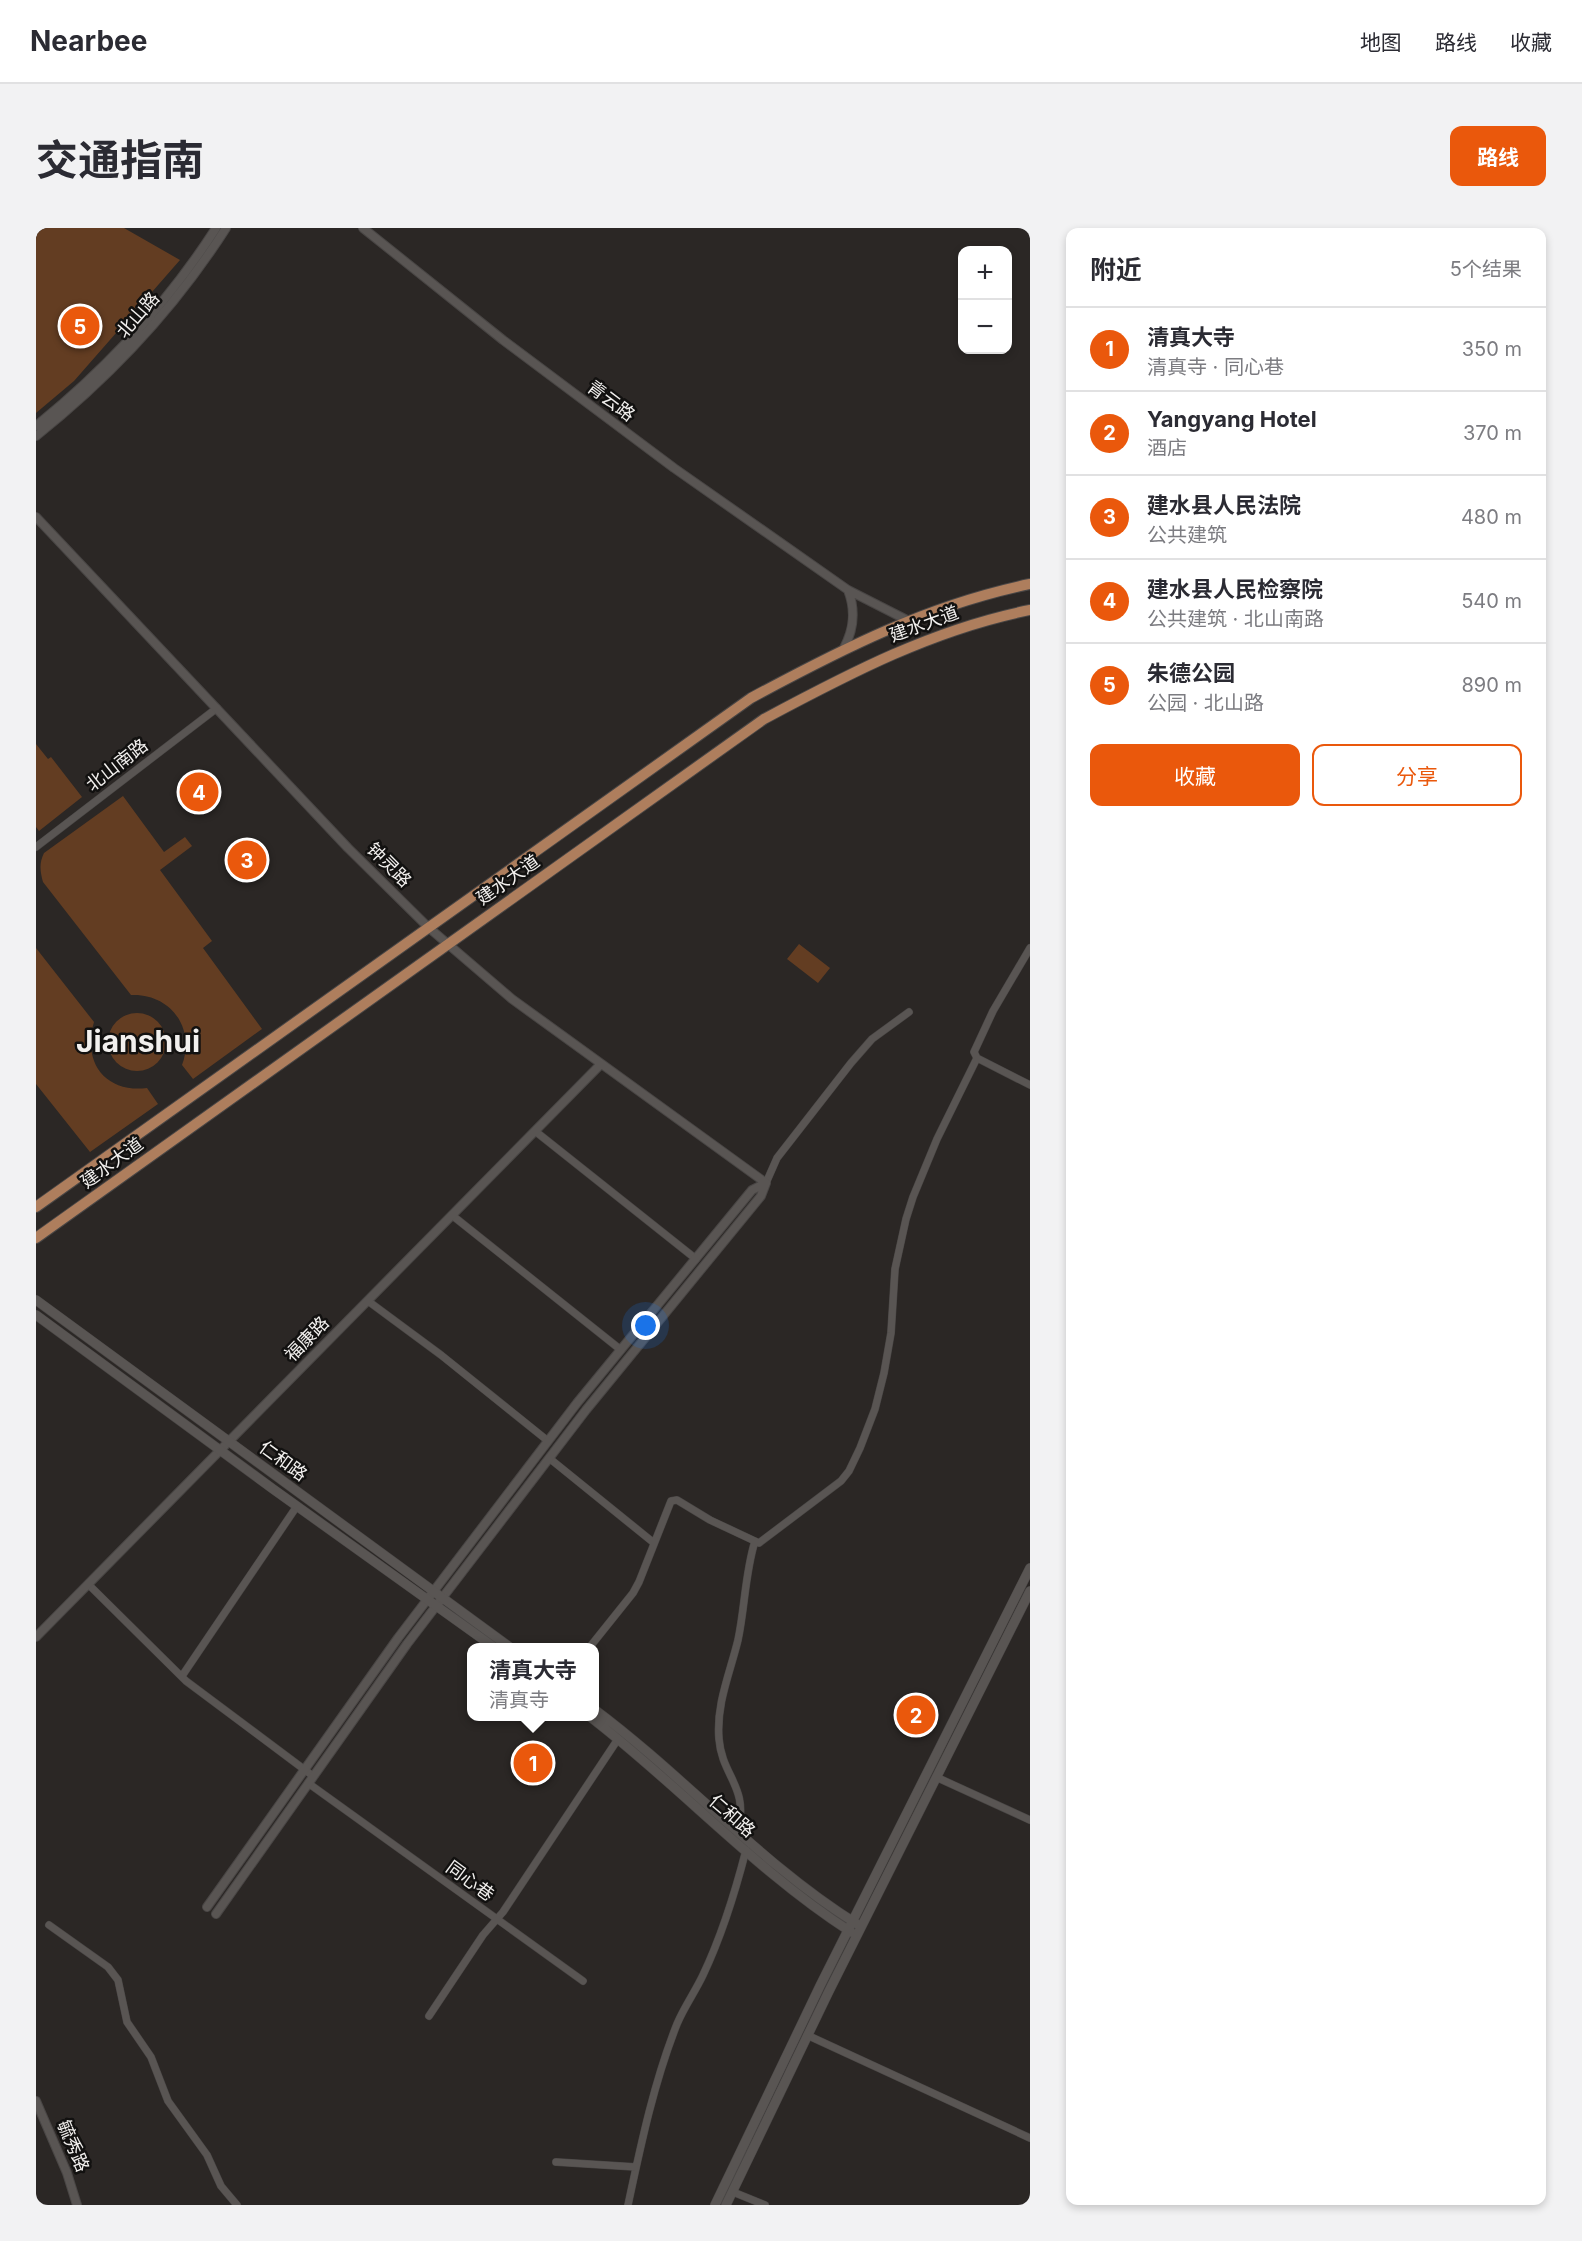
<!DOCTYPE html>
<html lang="zh">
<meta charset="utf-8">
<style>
:root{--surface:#fff;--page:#f2f2f3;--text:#2b2b33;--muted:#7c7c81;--line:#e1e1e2;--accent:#ea580c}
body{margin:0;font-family:Inter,"Noto Sans SC",sans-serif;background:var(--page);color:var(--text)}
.controls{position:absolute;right:18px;top:18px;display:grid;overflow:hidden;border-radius:12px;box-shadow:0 3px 9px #0003}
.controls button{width:54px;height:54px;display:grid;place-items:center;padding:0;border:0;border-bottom:2px solid var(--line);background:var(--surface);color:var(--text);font:30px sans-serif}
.you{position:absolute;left:610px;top:1098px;width:21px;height:21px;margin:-15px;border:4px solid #fff;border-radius:50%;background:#1a73e8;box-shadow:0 0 0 9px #1a73e833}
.badge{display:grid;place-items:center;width:39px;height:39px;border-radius:50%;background:var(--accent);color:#fff;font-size:20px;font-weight:700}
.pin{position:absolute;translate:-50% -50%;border:3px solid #fff;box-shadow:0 2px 6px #0006}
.popup{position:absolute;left:431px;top:1415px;width:132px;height:78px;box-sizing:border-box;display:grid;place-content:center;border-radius:12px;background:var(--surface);filter:drop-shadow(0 2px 4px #0005);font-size:20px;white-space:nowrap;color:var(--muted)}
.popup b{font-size:22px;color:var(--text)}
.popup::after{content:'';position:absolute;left:50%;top:100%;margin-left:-12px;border:12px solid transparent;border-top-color:var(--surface)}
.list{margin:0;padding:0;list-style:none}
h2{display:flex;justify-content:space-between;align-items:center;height:78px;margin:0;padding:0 24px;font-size:26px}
h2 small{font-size:20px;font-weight:400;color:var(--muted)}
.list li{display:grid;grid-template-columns:39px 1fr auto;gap:18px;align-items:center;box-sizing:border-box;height:84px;padding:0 24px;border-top:2px solid var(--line)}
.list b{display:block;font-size:22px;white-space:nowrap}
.list p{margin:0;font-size:20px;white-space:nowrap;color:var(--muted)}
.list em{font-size:20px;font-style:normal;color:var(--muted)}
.actions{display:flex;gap:12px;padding:18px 24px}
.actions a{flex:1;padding:14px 0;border:2px solid var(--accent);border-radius:12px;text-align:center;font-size:21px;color:var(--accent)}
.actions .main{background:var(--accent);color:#fff}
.map{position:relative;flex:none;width:994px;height:1977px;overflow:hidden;border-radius:12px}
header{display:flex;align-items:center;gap:36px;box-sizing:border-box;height:84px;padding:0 30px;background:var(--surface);border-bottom:2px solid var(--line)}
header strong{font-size:28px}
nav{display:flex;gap:33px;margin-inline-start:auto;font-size:21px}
.intro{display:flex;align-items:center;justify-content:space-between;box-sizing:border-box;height:144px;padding:0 36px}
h1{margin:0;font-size:42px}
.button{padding:15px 27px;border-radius:12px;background:var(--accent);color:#fff;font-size:21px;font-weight:700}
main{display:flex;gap:36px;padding:0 36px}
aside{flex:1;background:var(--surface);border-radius:12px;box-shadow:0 3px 9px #0003}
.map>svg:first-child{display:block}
</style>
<header>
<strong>Nearbee</strong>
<nav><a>地图</a><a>路线</a><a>收藏</a></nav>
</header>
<div class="intro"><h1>交通指南</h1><a class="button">路线</a></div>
<main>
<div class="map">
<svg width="994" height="1977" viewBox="0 0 994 1977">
<rect width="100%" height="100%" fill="#2b2725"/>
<path fill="#633d22" d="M0 0H88L144 32 38 153 0 185Z
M0 516 12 531 15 529 46 569 3 603 0 599Z
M87 568 128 624 149 609 156 618 124 642 176 713 167 720 226 801 157 851 146 837C160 800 134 765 95 767L7 654C4 643 3 635 8 625Z
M763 716 794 740 782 755 751 731Z
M0 720 58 794C46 834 69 865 111 860L122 876 54 924 0 856Z
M72 814a29 29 0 1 1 58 0a29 29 0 1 1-58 0Z"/>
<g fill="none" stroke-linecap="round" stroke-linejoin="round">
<defs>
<path id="minor" d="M0 619 181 480
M941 830 994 857
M499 903 660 1031
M730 955 741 930 815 835 836 811 873 784
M417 988 585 1122
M332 1073 405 1127 512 1213
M513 1230 618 1315
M52 1356 150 1453 277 1548
M553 1420 597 1365 603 1354 635 1273 641 1272 674 1292 723 1315 805 1253 813 1243 824 1220 839 1181 848 1145 855 1105 859 1041 870 991 877 969 901 911 941 830 938 824 957 783 994 720
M146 1448 261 1278
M900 1549 994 1592
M272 1555 547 1753
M702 1603C713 1558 686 1549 683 1511 680 1476 694 1445 702 1412 709 1379 709 1345 719 1313
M13 1697 72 1739 82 1752 91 1794 115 1829 132 1873 171 1927 185 1958 201 1977
M393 1788 447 1707 467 1684 582 1511
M771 1807 994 1910
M520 1934 600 1939
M697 1964 729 1977
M592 1977C605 1916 618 1854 641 1796 648 1779 659 1764 667 1747 686 1707 699 1665 710 1622"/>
<path id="tertiary" d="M327 0 467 112 638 240 812 362 871 392
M0 198C69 142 132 75 180 0
M0 208C74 149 139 80 190 0
M0 289 312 620 392 699 476 771 730 955
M808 420C818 401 820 383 812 362
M0 1409 565 836
M171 1679 362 1410 541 1175 716 962 730 955
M180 1686 371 1416 550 1182 725 968 730 955
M0 1873 31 1945 41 1977"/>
<path id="secondary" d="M0 1072 475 1420
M0 1087 237 1261 459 1420
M558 1481C648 1548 726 1637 821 1696
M553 1488C643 1557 720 1643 815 1704
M679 1977 784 1758 994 1340
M690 1977 793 1763 994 1363"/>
<path id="primary" d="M0 979 715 470C806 421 892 377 994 356
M0 1010 728 491C814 445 898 401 994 382"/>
</defs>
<use href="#minor" stroke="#494645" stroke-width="8"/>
<use href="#tertiary" stroke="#494645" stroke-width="10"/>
<use href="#secondary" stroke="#494645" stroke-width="10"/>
<use href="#primary" stroke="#494645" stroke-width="12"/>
<use href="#minor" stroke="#595553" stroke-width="7"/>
<use href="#tertiary" stroke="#595553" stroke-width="8"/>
<use href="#secondary" stroke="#595553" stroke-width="9"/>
<use href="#primary" stroke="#ae7e5d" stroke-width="10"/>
</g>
<g text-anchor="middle" stroke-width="5" stroke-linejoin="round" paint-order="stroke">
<g font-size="18" fill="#f2f0ee" stroke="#121110">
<text transform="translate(102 87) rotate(-49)" y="6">北山路</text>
<text transform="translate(575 173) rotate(37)" y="6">青云路</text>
<text transform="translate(888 396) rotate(-20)" y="6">建水大道</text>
<text transform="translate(81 537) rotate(-38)" y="6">北山南路</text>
<text transform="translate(353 637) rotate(45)" y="6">钟灵路</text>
<text transform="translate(472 652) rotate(-35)" y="6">建水大道</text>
<text transform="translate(76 935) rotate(-36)" y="6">建水大道</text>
<text transform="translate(271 1111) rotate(-46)" y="6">福康路</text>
<text transform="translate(247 1233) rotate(36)" y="6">仁和路</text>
<text transform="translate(696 1588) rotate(41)" y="6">仁和路</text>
<text transform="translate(434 1653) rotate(36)" y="6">同心巷</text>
<text transform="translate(37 1918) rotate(67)" y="6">毓秀路</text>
</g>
<g font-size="30" font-weight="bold" fill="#f2f0ee" stroke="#121110">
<text x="102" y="824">Jianshui</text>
</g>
</g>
</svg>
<div class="controls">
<button>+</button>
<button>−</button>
</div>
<div class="you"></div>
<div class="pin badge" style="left:497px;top:1535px">1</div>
<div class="popup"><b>清真大寺</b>清真寺</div>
<div class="pin badge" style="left:880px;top:1487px">2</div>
<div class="pin badge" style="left:211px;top:632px">3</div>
<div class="pin badge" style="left:163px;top:564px">4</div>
<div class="pin badge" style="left:44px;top:98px">5</div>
</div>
<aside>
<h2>附近<small>5个结果</small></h2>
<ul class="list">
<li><span class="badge">1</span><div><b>清真大寺</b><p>清真寺 · 同心巷</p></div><em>350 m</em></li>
<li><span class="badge">2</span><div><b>Yangyang Hotel</b><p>酒店</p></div><em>370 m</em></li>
<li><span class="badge">3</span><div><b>建水县人民法院</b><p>公共建筑</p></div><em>480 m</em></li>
<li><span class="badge">4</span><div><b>建水县人民检察院</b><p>公共建筑 · 北山南路</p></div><em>540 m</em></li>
<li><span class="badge">5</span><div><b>朱德公园</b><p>公园 · 北山路</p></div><em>890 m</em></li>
</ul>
<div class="actions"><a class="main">收藏</a><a>分享</a></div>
</aside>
</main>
